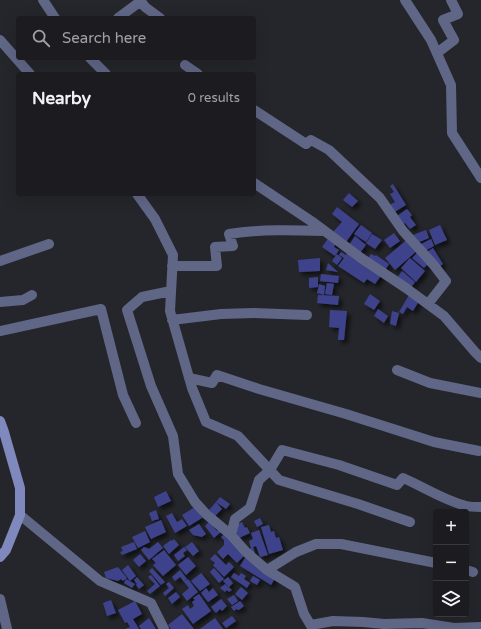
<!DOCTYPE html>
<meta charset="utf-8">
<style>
:root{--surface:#1c1c20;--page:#29292d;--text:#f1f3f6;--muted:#a0a1a5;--line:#3a3a3e}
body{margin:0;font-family:"Varela Round",sans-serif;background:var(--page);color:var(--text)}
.controls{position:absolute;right:12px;bottom:12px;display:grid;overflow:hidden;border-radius:4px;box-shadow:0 4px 16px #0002}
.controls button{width:36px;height:36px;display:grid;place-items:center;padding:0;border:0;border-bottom:1px solid var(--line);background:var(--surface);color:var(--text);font:20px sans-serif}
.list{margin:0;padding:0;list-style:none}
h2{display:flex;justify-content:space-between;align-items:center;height:52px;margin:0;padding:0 16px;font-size:17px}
h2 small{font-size:13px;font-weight:400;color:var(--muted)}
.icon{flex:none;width:22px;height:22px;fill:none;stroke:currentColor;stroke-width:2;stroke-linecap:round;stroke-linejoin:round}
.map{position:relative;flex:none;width:481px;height:629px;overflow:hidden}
.search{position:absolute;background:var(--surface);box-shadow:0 4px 16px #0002;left:16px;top:16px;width:240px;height:44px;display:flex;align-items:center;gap:10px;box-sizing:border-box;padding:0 14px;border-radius:4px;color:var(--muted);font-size:15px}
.panel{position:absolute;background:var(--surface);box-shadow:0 4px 16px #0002;left:16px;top:72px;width:240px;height:124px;border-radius:4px}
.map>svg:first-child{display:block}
</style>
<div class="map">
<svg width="481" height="629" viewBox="0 0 481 629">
<defs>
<filter id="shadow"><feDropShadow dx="3.5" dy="3.5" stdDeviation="2" flood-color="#0009"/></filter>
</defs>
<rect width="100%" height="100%" fill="#25262b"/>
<path fill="#3e438a" filter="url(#shadow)" d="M393 184 406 205 393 213 388 206 395 202 390 194 394 192 390 186Z
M349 193 358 201 352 207 343 200Z
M337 207 359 224 346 242 333 232 342 222 332 214Z
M407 209 412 215 410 217 416 225 410 229 405 223 402 224 397 216Z
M361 225 372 233 366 242 354 234Z
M440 225 447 240 435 245 429 230Z
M426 230 429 238 417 243 413 235Z
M394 233 400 241 390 248 384 240Z
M372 234 382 240 375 249 366 243Z
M330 236 337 242 334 247 339 250 335 256 322 247Z
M355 236 366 245 360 253 349 245Z
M409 238 418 250 395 270 385 258Z
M431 239 434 246 423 252 419 245Z
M433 248 443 264 437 268 427 252Z
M349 251 383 273 375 284 367 279 364 283 338 266 344 258 339 255 341 252 346 255Z
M419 251 430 268 427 265 424 268 412 258Z
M337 254 342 258 337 265 332 261Z
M371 254 375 256 376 255 389 264 384 272 367 260Z
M320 258V271L299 272 298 260Z
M410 258 425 271 416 282 401 268Z
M328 263 338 272 326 270Z
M402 271 415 282 410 289 396 279Z
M321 274 339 276 338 283 320 281Z
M318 277V287L309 288V278Z
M327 283 334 284 332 295 325 294Z
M319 284 325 286 324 295 317 293Z
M370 294 380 301 374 310 364 304Z
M318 295 339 296 338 305 317 303Z
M409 295 419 301 413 311 407 307 403 314 399 312Z
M378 309 388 316 384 323 374 316Z
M330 310 347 311 344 340H338L339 328 329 327Z
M392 311 399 313 396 326 390 324Z
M166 491 171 501 158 507 154 497Z
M220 497 230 504 226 509 216 502Z
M216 502 222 509 215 516 209 510Z
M195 507 202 518 189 526 182 515Z
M156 510 159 519 152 521 149 513Z
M172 513 177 522 182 519 187 526 175 533 166 516Z
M260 518 263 524 257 527 254 521Z
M161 520 166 532 151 539 145 527Z
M209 522 217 531 221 529 222 531 214 538 205 526Z
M242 522 245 528 247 527 250 533 239 538 236 532 238 524Z
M199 524 206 534 202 537 193 535 189 530Z
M269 525 271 532 274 531 276 538 279 537 283 550 269 554 261 527Z
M259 530 268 555 260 557 256 546 253 547 255 553 253 554 248 550 251 548 249 541 253 539 251 533Z
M145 531 150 542 138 548 132 537Z
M225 534 245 555 237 563 228 554 223 559 217 552 224 545V540L221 537Z
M174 539 179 545 169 554 163 546 171 540 172 541Z
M134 542 137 549 122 555 120 552 123 551 121 547Z
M158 542 163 548 149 560 141 550 144 547 149 549Z
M192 542 199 551 193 556 185 547Z
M184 547 187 550 183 553 185 556 178 561 174 555Z
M164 550 176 565 163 576 153 565 156 563 152 559Z
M140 554 146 561 139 567 133 560Z
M215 554 226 565 229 562 234 567 224 577 213 565 215 563 210 559Z
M188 557 196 566 186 575 178 565Z
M245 558 276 577 271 585 240 566Z
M128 565 136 576 130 581 122 570Z
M118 567 127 578 123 581 121 579 118 581 106 578 104 572Z
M152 568 165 582 161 585 149 571Z
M214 568 224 579 219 583 210 572Z
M180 570 187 579 184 582 180 577 175 581 172 577Z
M201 573 210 584 200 591 191 581Z
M234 573 239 576 241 573 246 576 244 579 250 583 247 588 231 577Z
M151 575 160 586 150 594 147 591 155 584 148 577Z
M253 576 260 580 257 585 250 581Z
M137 577 144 585 139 589 136 585 137 584 134 580Z
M228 577 233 583 229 587 223 581Z
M126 579 135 584 132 588 124 583Z
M188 579 198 592 187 601 182 594 189 588 184 582Z
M169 582 174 588 165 596 163 593 169 588 166 584Z
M225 584 232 590 229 592 227 590 225 592 220 588Z
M241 587 248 593 242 600 235 594Z
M206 588 209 592 213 588 218 595 208 602 201 593Z
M176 592 180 597 172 604 168 598Z
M199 594 211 611 193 624 182 609 188 605 190 609 194 606 192 602 195 600 193 598Z
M234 595 238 601 232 605 227 599Z
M221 599 227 606 222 611 220 609 216 613 211 607Z
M111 600 116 613 107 616 103 603Z
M135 601 142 614 133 619 139 629H125L130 627 127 622 125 623 118 610Z
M240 601 244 606 239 610 236 609 234 611 231 607Z
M182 614 194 629H171L168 625Z
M232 616 236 621 226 628 222 623Z
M149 618 156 629H141L139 626Z
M215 618 223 629H200Z"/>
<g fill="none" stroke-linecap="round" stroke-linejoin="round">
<path stroke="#606686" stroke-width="10" d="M43 0 55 18
M140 0 145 7 160 18
M405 0 431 40 451 85 452 133 481 178
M118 18 141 1
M0 40 30 74
M437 53 454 40 443 20 458 14 451 0
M90 58 106 74
M185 65 198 74
M254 110 306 144 311 140 329 150 380 198 403 231 433 264 446 281 428 304
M254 183 314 223 361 258 406 288 444 316 475 352 481 358
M137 194 155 219 173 255 170 311 192 388 206 422 238 436 279 480 358 504 410 522
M0 261 49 244
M172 266H217L215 247 233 246 229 234C261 229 293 230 325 231
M171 291 142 297 127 310 151 386 173 436 178 474 195 502 206 514 231 535 246 552 267 570 295 587 304 614 313 629
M0 302 23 300 32 295
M172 320 221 314 254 313 307 315
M0 331 101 309 123 395 136 423
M397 370 430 383 481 393
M189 378 212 383 217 375 259 389 346 414 434 442 479 451
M20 515 100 581 151 603 164 629
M231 535 235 519 250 508 259 480 270 470 282 450 339 465 397 485 403 478C424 487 443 500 466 506 470 507 476 507 481 507
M267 570 296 552 316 544H341L436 563
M466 570 473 572
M0 599 7 629
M311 625 333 621 363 622 384 624 422 623 454 628 481 627"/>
<path stroke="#8089bd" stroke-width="10" d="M0 421 4 432 20 488V515L6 550 0 557"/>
</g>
</svg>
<div class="controls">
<button>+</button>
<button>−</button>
<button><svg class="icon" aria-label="layers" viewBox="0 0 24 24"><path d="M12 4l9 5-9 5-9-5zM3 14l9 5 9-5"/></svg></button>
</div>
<div class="search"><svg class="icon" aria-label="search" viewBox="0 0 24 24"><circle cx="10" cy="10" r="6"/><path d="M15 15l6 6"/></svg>Search here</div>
<section class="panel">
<h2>Nearby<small>0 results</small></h2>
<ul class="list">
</ul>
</section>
</div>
